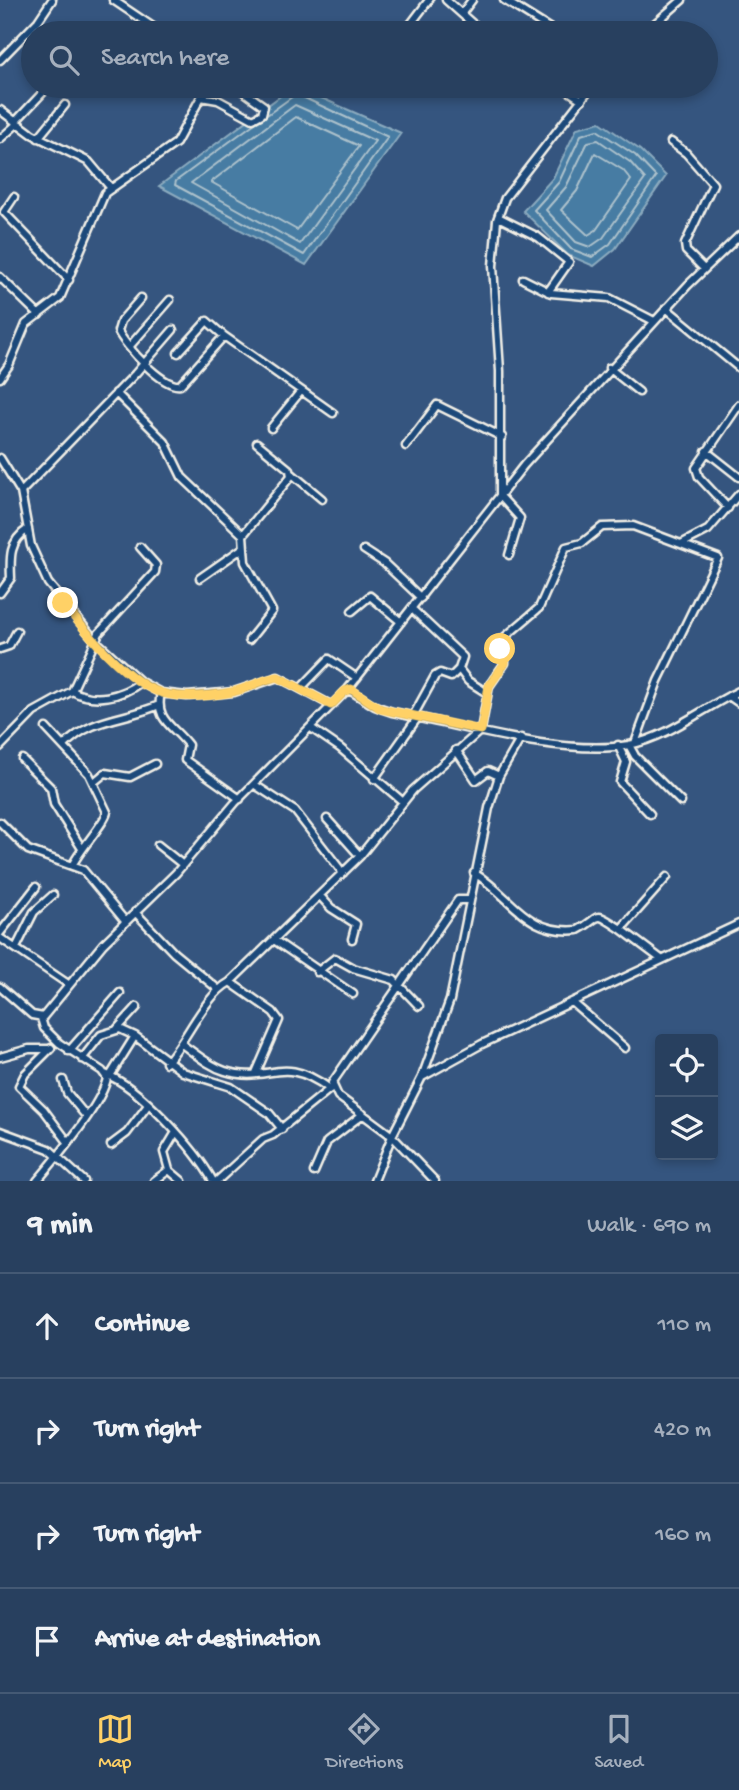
<!DOCTYPE html>
<meta charset="utf-8">
<style>
:root{--surface:#28405f;--page:#344b68;--text:#f1f3f6;--muted:#a5afbd;--line:#445974;--accent:#ffd166}
body{margin:0;font-family:"Gochi Hand",sans-serif;background:var(--page);color:var(--text)}
.controls{position:absolute;right:21px;bottom:21px;display:grid;overflow:hidden;border-radius:7px;box-shadow:0 4px 10px #0003}
.controls button{width:63px;height:63px;display:grid;place-items:center;padding:0;border:0;border-bottom:2px solid var(--line);background:var(--surface);color:var(--text);font:35px sans-serif}
.stop{position:absolute;width:21px;height:21px;margin:-16px;border:5px solid #ffd166;border-radius:50%;background:#fff}
.stop.end{background:#ffd166;border-color:#fff;box-shadow:0 2px 7px #0008}
.list{margin:0;padding:0;list-style:none}
h2{display:flex;justify-content:space-between;align-items:center;height:91px;margin:0;padding:0 28px;font-size:30px}
h2 small{font-size:23px;font-weight:400;color:var(--muted)}
.list li{display:grid;grid-template-columns:46px 1fr auto;gap:21px;align-items:center;box-sizing:border-box;height:105px;padding:0 28px;border-top:2px solid var(--line)}
.list b{display:block;font-size:26px;white-space:nowrap}
.list em{font-size:23px;font-style:normal;color:var(--muted)}
.icon{flex:none;width:38px;height:38px;fill:none;stroke:currentColor;stroke-width:2;stroke-linecap:round;stroke-linejoin:round}
.map{position:relative;flex:none;width:739px;height:1181px;overflow:hidden}
.search{position:absolute;background:var(--surface);box-shadow:0 4px 10px #0003;left:21px;right:21px;top:21px;height:77px;display:flex;align-items:center;gap:18px;box-sizing:border-box;padding:0 24px;border-radius:38px;color:var(--muted);font-size:26px}
.sheet{height:511px;background:var(--surface)}
nav{display:flex;justify-content:space-around;align-items:center;box-sizing:border-box;height:98px;border-top:2px solid var(--line);background:var(--surface);font-size:19px;color:var(--muted)}
nav a{display:grid;justify-items:center;gap:4px}
nav .on{color:var(--accent)}
.map>svg:first-child{display:block}
</style>
<div class="map">
<svg width="739" height="1181" viewBox="0 0 739 1181">
<rect width="100%" height="100%" fill="#35557f"/>
<filter id="ink" filterUnits="userSpaceOnUse"><feTurbulence type="fractalNoise" baseFrequency=".0143" numOctaves="2"/><feDisplacementMap in="SourceGraphic" scale="14" xChannelSelector="R" yChannelSelector="G"/><feConvolveMatrix kernelMatrix="1 2 1 2 8 2 1 2 1" color-interpolation-filters="sRGB"/></filter>
<g filter="url(#ink)">
<path fill="#467ca3" stroke="#8cabbf" stroke-width="2" d="M294 86 401 133 306 265 159 186Z
M600 122 640 150 666 176 615 249 594 266 568 255 523 211 553 178 577 128Z"/>
<g fill="none" stroke-linecap="round" stroke-linejoin="round">
<path stroke="#aec2cc" stroke-width="2" d="M295 105 375 141 300 244 191 183Z
M296 117 359 146 297 230 211 182Z
M255 123 176 181 175 185 304 255 388 137 296 94 267 115
M597 130 635 155 656 177 610 244 592 257 571 249 534 210 559 182 581 135Z
M598 140 630 162 645 179 603 238 590 247 576 242 546 210 566 187 588 142Z
M595 153 623 170 631 180 596 230 588 235 561 210 577 191Z"/>
<defs>
<path id="minor" d="M113 0 162 33
M446 0 483 33
M504 0 557 33
M462 13 472 0
M404 33 429 0
M644 33 682 0
M0 60 38 21 52 0
M192 86 205 96
M561 86 582 100
M427 89 430 86
M0 110 32 134 89 162 110 187
M15 122 49 86
M38 138 65 105
M0 139 17 124
M671 142 686 153 713 184 685 244 686 251 704 269
M14 197 4 212 69 280
M498 217 538 237 569 262 548 292
M0 277 39 315
M523 279 551 293 609 298 654 321
M141 298 121 321 118 331C125 346 163 388 180 385L224 336 333 413
M666 308 739 368
M129 347 170 300
M178 353 207 321 224 336
M609 368 639 392
M0 378 9 365 26 324 60 298 105 193 176 143 201 97 218 100 253 119 262 114 264 106 236 86
M116 393 165 442 182 477 243 535 245 562 272 611 249 640
M271 428 301 391
M406 446 437 405 502 437
M706 451 739 477
M0 458 21 492 31 546 48 583 95 640 141 682 161 693 187 696 234 692 278 677 331 705
M291 473 322 499
M21 492 135 374 173 330
M728 508 699 477 696 468 739 405
M243 535 291 476 290 470 257 443
M683 543 708 530 739 494
M364 550 384 563 421 598
M509 555 520 518 500 496V371L493 266 497 220 505 198 592 86
M200 578 243 548
M0 593 11 578C10 558 9 541 28 529
M412 609 463 657 459 669 468 681 487 693
M352 611 370 596 401 622
M0 649 9 646 17 631
M301 688 329 659 357 678
M348 689 524 465 688 285 739 236
M72 691C94 703 121 697 141 682
M161 693C154 720 174 726 188 745L185 760 240 799
M729 696 739 703
M413 716 435 676 440 673 451 677 459 669
M46 728 89 774 107 812C105 823 80 849 72 866
M311 728 340 748 402 801
M618 745 626 762 620 782 650 814
M629 745 635 756 681 802
M64 746C90 717 126 720 159 705
M0 747 34 712 72 691 99 633 155 572 156 565 140 547
M456 750 476 780 488 771 499 776
M22 759 51 788 54 804 81 847
M374 779 418 717
M94 782 105 773 130 777 155 764
M255 785 295 811 343 873
M327 819 360 856
M0 822 28 850 83 870 125 921
M158 845 183 865
M474 873C513 896 524 935 578 930 603 916 592 910 621 929
M320 896 331 908 356 924 352 939
M135 912 174 953 219 990
M0 933 36 887
M0 938 68 984
M274 940 353 994
M16 948 34 912 53 895
M661 959 621 929 667 877
M317 972 335 958 353 968 394 980 419 1006
M230 982 360 856 413 790 481 730 489 686 505 663V656L498 647 499 642 539 608 566 547 582 543 602 527 633 526 718 558 658 681 635 743
M0 987 32 1015 43 1017 103 944 176 873 235 803 348 689 375 706 392 712C459 725 562 757 629 745 669 737 703 708 739 691
M572 1002 625 1048
M117 1029 137 1007
M183 1045C196 1054 209 1066 225 1071 271 1085 279 1052 330 1089
M51 1048 25 1074 19 1086 44 1110 68 1142
M69 1051 120 993
M0 1057 29 1049H48
M82 1059 101 1035 120 1029 135 1036 183 1072 231 1087 269 1113 282 1129
M166 1063C187 1040 204 996 230 982L273 1012 279 1020 256 1073
M105 1074C139 1086 196 1150 213 1181
M110 1076 135 1036
M422 1077 482 1044 739 924
M63 1080 67 1093 86 1116
M0 1131 49 1149 84 1181
M176 1132 164 1152 169 1170 182 1181
M111 1145 127 1133 148 1105
M314 1172 327 1142 363 1114
M37 1181C55 1160 102 1104 107 1078L102 1071 59 1043 44 1028 41 1018
M154 1181 169 1170
M217 1181 263 1139 273 1135 331 1088
M374 1181 392 1136 422 1077 450 1000 489 808 499 776 521 738
M435 1181 392 1136 338 1096 332 1083 458 900H469"/>
</defs>
<use href="#minor" stroke="#f4f1e8" stroke-width="11"/>
<use href="#minor" stroke="#1f4a7a" stroke-width="6"/>
</g>
</g>
<g fill="none" stroke-linecap="round" stroke-linejoin="round" filter="url(#ink)">
<path stroke="#ffd166" stroke-width="9" d="M63 603C85 631 128 684 162 693 183 699 211 696 232 692 248 689 262 679 278 677L331 705 345 691 351 689 381 709 481 730 489 686 505 663V656L500 649"/>
</g>
</svg>
<div class="controls">
<button><svg class="icon" aria-label="locate" viewBox="0 0 24 24"><circle cx="12" cy="12" r="6"/><path d="M12 2v4M12 18v4M2 12h4M18 12h4"/></svg></button>
<button><svg class="icon" aria-label="layers" viewBox="0 0 24 24"><path d="M12 4l9 5-9 5-9-5zM3 14l9 5 9-5"/></svg></button>
</div>
<div class="stop" style="left:500px;top:649px"></div>
<div class="stop end" style="left:63px;top:603px"></div>
<div class="search"><svg class="icon" aria-label="search" viewBox="0 0 24 24"><circle cx="10" cy="10" r="6"/><path d="M15 15l6 6"/></svg>Search here</div>
</div>
<section class="sheet">
<h2>9 min<small>Walk · 690 m</small></h2>
<ul class="list">
<li><svg class="icon" aria-label="ahead" viewBox="0 0 24 24"><path d="M12 20V5M6 11l6-6 6 6"/></svg><div><b>Continue</b></div><em>110 m</em></li>
<li><svg class="icon" aria-label="right" viewBox="0 0 24 24"><path d="M7 20v-9h11M14 6l5 5-5 5"/></svg><div><b>Turn right</b></div><em>420 m</em></li>
<li><svg class="icon" aria-label="right" viewBox="0 0 24 24"><path d="M7 20v-9h11M14 6l5 5-5 5"/></svg><div><b>Turn right</b></div><em>160 m</em></li>
<li><svg class="icon" aria-label="arrive" viewBox="0 0 24 24"><path d="M6 21V4h12l-3 4 3 4H6"/></svg><div><b>Arrive at destination</b></div></li>
</ul>
</section>
<nav>
<a class="on"><svg class="icon" aria-label="map" viewBox="0 0 24 24"><path d="M3 6l6-2 6 2 6-2v14l-6 2-6-2-6 2zM9 4v14M15 6v14"/></svg>Map</a>
<a><svg class="icon" aria-label="directions" viewBox="0 0 24 24"><path d="M12 3l9 9-9 9-9-9zM9 14v-3h6M13 9l2 2-2 2"/></svg>Directions</a>
<a><svg class="icon" aria-label="saved" viewBox="0 0 24 24"><path d="M7 4h10v16l-5-4-5 4z"/></svg>Saved</a>
</nav>
